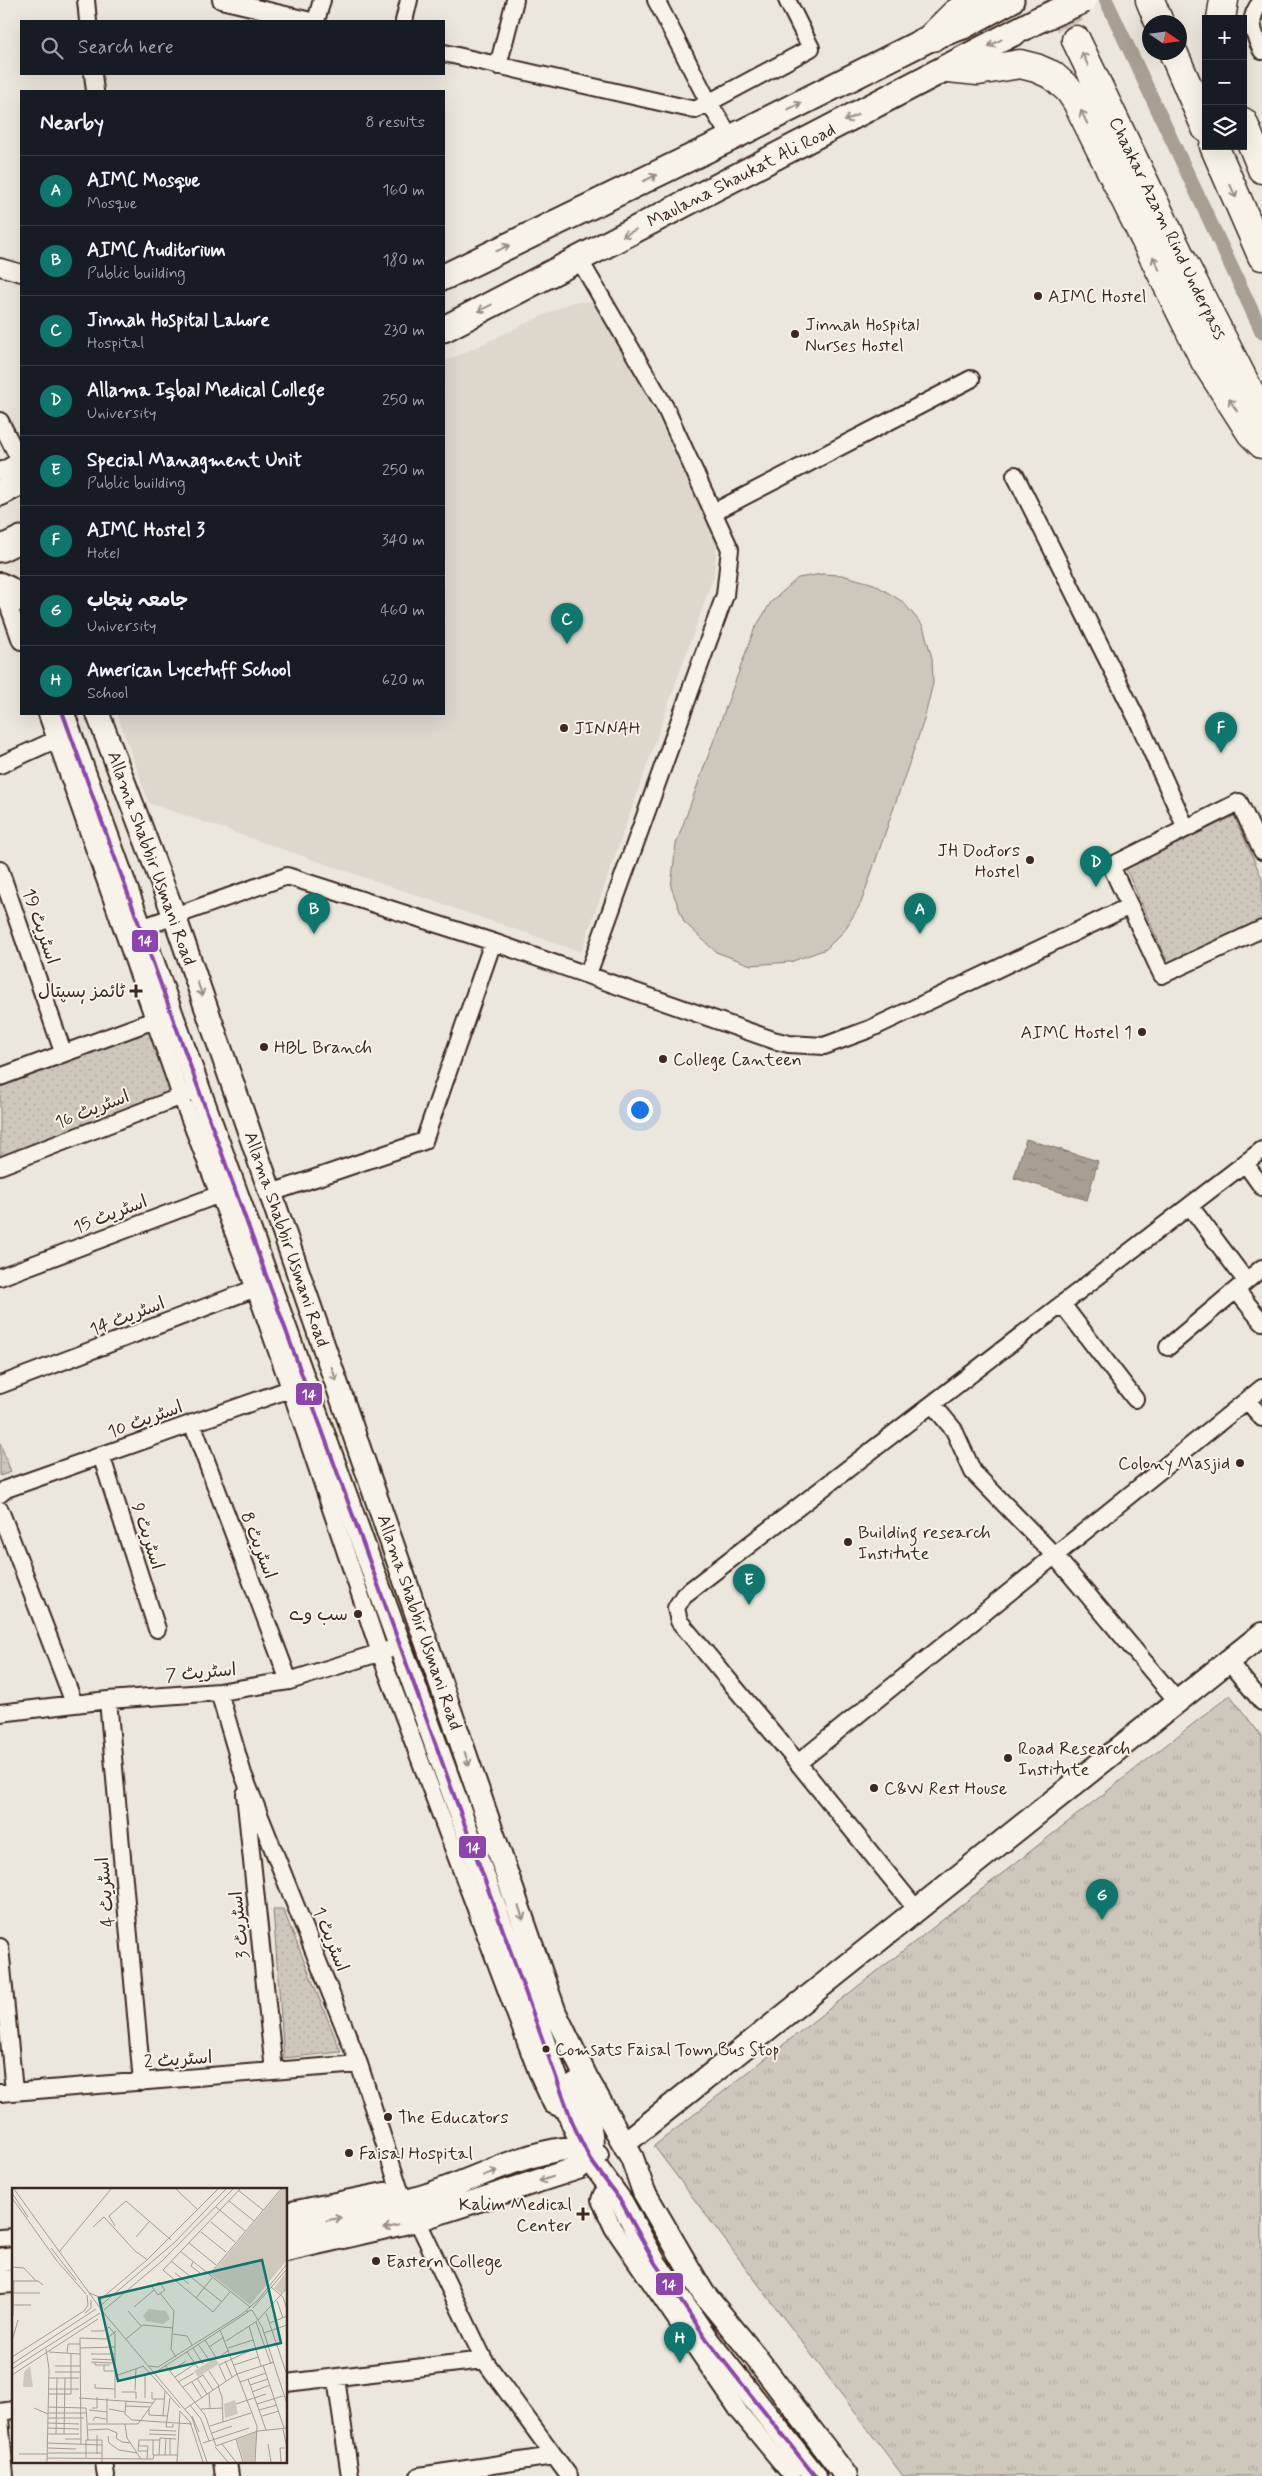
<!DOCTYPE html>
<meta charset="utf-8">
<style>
:root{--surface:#171b24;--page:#20242c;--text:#f1f3f6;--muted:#9ea1a6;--line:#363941;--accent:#0f766e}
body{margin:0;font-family:Mynerve,"Playpen Sans Arabic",sans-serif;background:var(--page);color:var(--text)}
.controls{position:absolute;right:15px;top:15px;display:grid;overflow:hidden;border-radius:0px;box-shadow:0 5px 20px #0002}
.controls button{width:45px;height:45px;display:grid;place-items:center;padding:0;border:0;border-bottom:1px solid var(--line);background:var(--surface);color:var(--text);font:25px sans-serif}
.compass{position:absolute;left:1142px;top:15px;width:45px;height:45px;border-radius:50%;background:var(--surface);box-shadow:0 5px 20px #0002;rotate:103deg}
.you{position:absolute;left:639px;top:1109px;width:18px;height:18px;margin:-12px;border:4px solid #fff;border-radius:50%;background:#1a73e8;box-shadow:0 0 0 8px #1a73e833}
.badge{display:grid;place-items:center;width:32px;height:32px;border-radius:50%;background:var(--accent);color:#fff;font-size:16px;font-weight:700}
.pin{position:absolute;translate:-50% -41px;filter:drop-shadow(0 1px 2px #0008)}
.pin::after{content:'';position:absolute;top:26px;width:18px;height:15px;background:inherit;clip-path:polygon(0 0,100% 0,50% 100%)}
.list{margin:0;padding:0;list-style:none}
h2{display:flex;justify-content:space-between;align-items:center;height:65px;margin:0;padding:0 20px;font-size:21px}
h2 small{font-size:16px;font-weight:400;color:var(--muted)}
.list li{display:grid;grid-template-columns:32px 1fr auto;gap:15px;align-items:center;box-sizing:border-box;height:70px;padding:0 20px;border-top:1px solid var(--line)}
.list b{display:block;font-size:19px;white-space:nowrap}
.list p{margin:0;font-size:16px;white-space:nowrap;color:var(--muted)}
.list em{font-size:16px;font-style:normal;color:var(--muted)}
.icon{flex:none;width:28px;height:28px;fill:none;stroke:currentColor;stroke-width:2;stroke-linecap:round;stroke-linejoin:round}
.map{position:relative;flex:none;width:1262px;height:2476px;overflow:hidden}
.search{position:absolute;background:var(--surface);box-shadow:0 5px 20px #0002;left:20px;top:20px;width:425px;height:55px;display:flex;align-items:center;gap:12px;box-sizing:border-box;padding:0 18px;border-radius:0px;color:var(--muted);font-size:19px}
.panel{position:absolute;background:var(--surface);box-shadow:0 5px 20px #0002;left:20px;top:90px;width:425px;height:625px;border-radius:0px}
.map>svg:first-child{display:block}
</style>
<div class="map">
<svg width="1262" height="2476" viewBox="0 0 1262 2476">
<defs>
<pattern id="grass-tufts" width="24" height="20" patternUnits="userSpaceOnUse" patternTransform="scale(1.25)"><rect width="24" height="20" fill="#cec8bc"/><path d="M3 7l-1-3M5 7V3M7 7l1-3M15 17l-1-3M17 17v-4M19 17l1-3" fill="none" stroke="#b2aca1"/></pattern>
<pattern id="park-dots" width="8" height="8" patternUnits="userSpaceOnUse" patternTransform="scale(1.25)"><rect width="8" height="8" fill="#cec8bc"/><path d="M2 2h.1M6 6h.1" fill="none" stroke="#b2aca1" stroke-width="1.8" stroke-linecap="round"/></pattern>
<pattern id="water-ripples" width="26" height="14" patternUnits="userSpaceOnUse" patternTransform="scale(1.25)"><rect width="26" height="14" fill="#a89f93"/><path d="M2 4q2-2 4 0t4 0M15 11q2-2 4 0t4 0" fill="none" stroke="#8a8277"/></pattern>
</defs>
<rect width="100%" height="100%" fill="#ece7dc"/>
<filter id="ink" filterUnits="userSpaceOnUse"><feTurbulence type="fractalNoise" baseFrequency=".02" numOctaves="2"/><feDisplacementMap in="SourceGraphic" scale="10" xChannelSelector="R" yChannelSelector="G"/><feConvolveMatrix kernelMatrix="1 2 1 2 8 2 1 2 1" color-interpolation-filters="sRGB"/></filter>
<g filter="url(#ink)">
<path fill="#ddd7cc" d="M572 302H593L610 317 717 543 714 575 581 952 149 803 117 714H444V362Z"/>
<path fill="url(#grass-tufts)" stroke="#84796d" d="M1230 1695 1262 1737V2476H903L654 2146Z"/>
<path fill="url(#park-dots)" stroke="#84796d" d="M1234 816 1262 878V919L1168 963 1126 869Z
M152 1026 176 1096 0 1161V1082Z
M0 1443 11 1472 0 1476Z
M273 1909H283L341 2052 284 2058Z"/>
<path fill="#cec8bc" stroke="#84796d" d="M822 574 842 575 874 584 903 602 923 626 932 658 933 683 924 720 861 903 844 931 826 949 790 962 751 965 716 952 684 922 671 887 676 844 754 630 771 602 798 578Z"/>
<path fill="url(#water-ripples)" stroke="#7c7064" d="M1026 1139 1098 1161 1087 1200 1014 1178Z"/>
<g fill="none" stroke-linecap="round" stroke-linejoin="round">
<path stroke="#a89f93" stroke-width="14" d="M1106 0 1262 332"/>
<path stroke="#c9c1b6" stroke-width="28" stroke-dasharray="28 14" stroke-linecap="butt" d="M1059 0 1076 40"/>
<defs>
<path id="street" d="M86 0 88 21
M221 0 311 21
M656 0 709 103 731 138
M1262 1C1246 18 1253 33 1262 51
M316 21 322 0
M404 21 409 0
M444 53 695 110 811 48 787 0
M498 66 515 0
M93 74 95 91
M579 259 665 407 730 549 725 595 588 974
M0 267 21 273
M0 421 20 461
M0 472 21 460
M1015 475 1138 721 1186 828
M714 512 971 379
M1 584 21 641
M47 714 181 1096 255 1289 290 1388 380 1653 537 2072 552 2105 568 2112
M0 765 66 735
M1262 851 1239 802 1111 866 1162 975 1262 929
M0 870 63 1052
M141 928 287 876 493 942 773 1040 789 1044 824 1046 870 1029 1130 906
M0 1077 165 1016
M1245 1163 1262 1187
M0 1166 190 1093
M271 1193 424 1141 493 942
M1190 1206 1246 1281
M0 1277 228 1191
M1236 1290 1262 1322
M1062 1304 1135 1399
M1168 1347 1262 1268
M0 1385 264 1285
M1247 1400 1262 1418
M933 1405 954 1430 973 1472 1055 1556 1178 1702
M192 1423 289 1681
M101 1455 157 1629
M0 1494 6 1489 301 1385
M0 1510 74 1703
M1228 1661 1262 1702
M219 1692 243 1774 359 2064 399 2188 405 2201
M108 1700 142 2082
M0 1713 108 1700 219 1692 289 1681 388 1650
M798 1763 1262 1388
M245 1794 274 2071
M917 1910 798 1763 679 1621 676 1608 684 1595 1262 1150
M0 1947 14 2091
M0 2093 359 2064
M612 2188 602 2194 600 2200 613 2228 740 2413 792 2476
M286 2211 399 2188
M417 2220 484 2360 569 2476
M0 2238 14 2237
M336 2378 350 2476
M286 2383 484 2360
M0 2412 14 2410
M0 2418 5 2476
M104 2462 106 2476
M419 2476 554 2456"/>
<path id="secondary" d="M0 584 9 588 21 600
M63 714 573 2124 590 2159 622 2203 655 2263 708 2341 815 2476
M98 714 174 915 555 2013 587 2079 632 2158 644 2192 703 2293 754 2355 846 2476
M625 2143 1262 1634
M286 2229C334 2221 381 2210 427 2195 471 2181 518 2155 564 2149 575 2148 588 2148 597 2155
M286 2250 417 2220 578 2168 590 2159C597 2138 583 2103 575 2084
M0 2260 14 2258
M0 2282 14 2281
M225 2462 227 2476"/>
<path id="primary" d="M444 277 731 138 932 37 963 26 1011 0
M444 329 1038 20
M0 493 21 482
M0 549 21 539"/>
<path id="highway" d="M1150 0 1159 22
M1221 19 1224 0
M932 37 955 14 978 0
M1076 40 1182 260 1262 416
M1173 52 1206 128
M948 68 978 71 1020 64 1036 68 1052 75 1069 90 1077 102 1205 361 1251 433 1262 444
M1243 122 1262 169
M1214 146 1262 256"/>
</defs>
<use href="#street" stroke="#3b2a1e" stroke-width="20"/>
<use href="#secondary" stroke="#3b2a1e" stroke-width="26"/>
<use href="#primary" stroke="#3b2a1e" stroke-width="29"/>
<use href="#highway" stroke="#3b2a1e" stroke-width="31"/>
<use href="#street" stroke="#f7f3e8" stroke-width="16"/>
<use href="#secondary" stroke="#f7f3e8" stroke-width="22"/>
<use href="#primary" stroke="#f7f3e8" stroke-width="25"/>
<use href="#highway" stroke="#f7f3e8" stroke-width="28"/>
<defs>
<path id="primary-bridge" d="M1038 20 1084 0"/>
</defs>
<use href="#primary-bridge" stroke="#3b2a1e" stroke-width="29" stroke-linecap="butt"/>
<use href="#primary-bridge" stroke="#f7f3e8" stroke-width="25"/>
<defs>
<path id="bus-1" d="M63 714 573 2124 590 2159 622 2203 655 2263 708 2341 815 2476"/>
</defs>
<use href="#bus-1" stroke="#f7f3e8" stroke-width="8"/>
<use href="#bus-1" stroke="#8e44ad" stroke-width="4"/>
</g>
<defs><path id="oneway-shaft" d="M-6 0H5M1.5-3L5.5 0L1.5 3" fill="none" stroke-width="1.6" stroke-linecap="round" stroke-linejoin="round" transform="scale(1.25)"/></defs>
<g stroke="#998e83">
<use href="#oneway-shaft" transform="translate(995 43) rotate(152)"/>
<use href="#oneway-shaft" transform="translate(1085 59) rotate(-115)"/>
<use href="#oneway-shaft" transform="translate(795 106) rotate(-27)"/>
<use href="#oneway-shaft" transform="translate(1084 117) rotate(-116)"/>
<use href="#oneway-shaft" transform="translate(851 118) rotate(153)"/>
<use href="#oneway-shaft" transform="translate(650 178) rotate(-26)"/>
<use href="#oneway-shaft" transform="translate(1233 191) rotate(66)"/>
<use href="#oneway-shaft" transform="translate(629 233) rotate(153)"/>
<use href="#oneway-shaft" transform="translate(503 248) rotate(-26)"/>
<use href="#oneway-shaft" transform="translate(1156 263) rotate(-116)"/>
<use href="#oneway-shaft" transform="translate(485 308) rotate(153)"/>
<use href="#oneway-shaft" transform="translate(1233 405) rotate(-122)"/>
<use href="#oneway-shaft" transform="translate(200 989) rotate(71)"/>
<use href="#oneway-shaft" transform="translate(334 1374) rotate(71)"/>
<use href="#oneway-shaft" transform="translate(467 1759) rotate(71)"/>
<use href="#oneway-shaft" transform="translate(521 1913) rotate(71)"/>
<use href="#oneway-shaft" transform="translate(490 2173) rotate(-20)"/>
<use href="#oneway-shaft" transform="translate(546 2179) rotate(162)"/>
<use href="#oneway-shaft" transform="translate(334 2219) rotate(-12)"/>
<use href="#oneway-shaft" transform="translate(391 2227) rotate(167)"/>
</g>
</g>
<g fill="#3b2a1e" stroke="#f7f3e8" stroke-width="2">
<circle cx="1038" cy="296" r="5"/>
<circle cx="795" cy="334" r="5"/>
<circle cx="564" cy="728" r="5"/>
<circle cx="1030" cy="860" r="5"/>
<path d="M133.5 983.5h5v5h5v5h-5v5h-5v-5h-5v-5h5z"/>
<circle cx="1142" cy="1032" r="5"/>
<circle cx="264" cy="1047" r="5"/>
<circle cx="663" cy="1059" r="5"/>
<circle cx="1240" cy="1463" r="5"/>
<circle cx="848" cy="1542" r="5"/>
<circle cx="358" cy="1614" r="5"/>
<circle cx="1008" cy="1758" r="5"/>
<circle cx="874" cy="1788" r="5"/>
<circle cx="546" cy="2049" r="4.5"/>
<circle cx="388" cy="2117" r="5"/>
<circle cx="349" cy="2153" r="5"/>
<path d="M580.5 2206.5h5v5h5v5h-5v5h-5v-5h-5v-5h5z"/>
<circle cx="376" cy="2261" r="5"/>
</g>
<g text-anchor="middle" stroke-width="4" stroke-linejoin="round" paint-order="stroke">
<g font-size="17" fill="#3b2a1e" stroke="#f7f3e8" text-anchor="start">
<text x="555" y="2055">Comsats Faisal Town Bus Stop</text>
</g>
<g font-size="18" fill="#3b2a1e" stroke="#f7f3e8">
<text transform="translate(741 175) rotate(-27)" y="6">Maulana Shaukat Ali Road</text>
<text transform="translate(1168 228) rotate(64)" y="6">Chaakar Azam Rind Underpass</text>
<text transform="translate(152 858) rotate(70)" y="6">Allama Shabbir Usmani Road</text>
<text transform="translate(41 926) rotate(71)" y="6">اسٹریٹ 19</text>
<text transform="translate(92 1109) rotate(-21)" y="6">اسٹریٹ 16</text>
<text transform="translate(110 1214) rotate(-21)" y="6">اسٹریٹ 15</text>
<text transform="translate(287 1239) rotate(71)" y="6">Allama Shabbir Usmani Road</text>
<text transform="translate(127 1316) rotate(-21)" y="6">اسٹریٹ 14</text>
<text transform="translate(145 1419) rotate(-20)" y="6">اسٹریٹ 10</text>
<text transform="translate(148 1536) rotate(72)" y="6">اسٹریٹ 9</text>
<text transform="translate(259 1545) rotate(69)" y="6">اسٹریٹ 8</text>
<text transform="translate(420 1622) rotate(71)" y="6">Allama Shabbir Usmani Road</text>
<text transform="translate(201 1672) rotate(-5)" y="6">اسٹریٹ 7</text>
<text transform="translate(105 1892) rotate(-95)" y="6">اسٹریٹ 4</text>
<text transform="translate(239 1925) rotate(-96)" y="6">اسٹریٹ 3</text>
<text transform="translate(331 1939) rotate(68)" y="6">اسٹریٹ 1</text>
<text transform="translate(178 2059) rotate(-4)" y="6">اسٹریٹ 2</text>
</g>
<g font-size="18" fill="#3b2a1e" stroke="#f7f3e8" text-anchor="start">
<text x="1048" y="302">AIMC Hostel</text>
<text x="805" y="330">Jinnah Hospital<tspan x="805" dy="21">Nurses Hostel</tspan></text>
<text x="574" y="734">JINNAH</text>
<text x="1020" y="856" text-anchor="end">JH Doctors<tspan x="1020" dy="21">Hostel</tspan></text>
<text x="125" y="997" text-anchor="end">ٹائمز ہسپتال</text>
<text x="1132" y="1038" text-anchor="end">AIMC Hostel 1</text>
<text x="274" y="1053">HBL Branch</text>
<text x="673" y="1065">College Canteen</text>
<text x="1230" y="1469" text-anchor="end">Colony Masjid</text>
<text x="858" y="1538">Building research<tspan x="858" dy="21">Institute</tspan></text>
<text x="348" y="1620" text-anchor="end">سب وے</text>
<text x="1018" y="1754">Road Research<tspan x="1018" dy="21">Institute</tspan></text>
<text x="884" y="1794">C&amp;W Rest House</text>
<text x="398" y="2123">The Educators</text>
<text x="359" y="2159">Faisal Hospital</text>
<text x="572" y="2210" text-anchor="end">Kalim Medical<tspan x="572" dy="21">Center</tspan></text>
<text x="386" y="2267">Eastern College</text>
</g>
</g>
<g transform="translate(12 2188)">
<rect width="275" height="275" fill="#ece7dc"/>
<path d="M270 1H275V72L238 117 199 86Z" fill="#cec8bc"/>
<path d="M18 178 21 199H11L12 184ZM245 244 242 274H232L225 251Z" fill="#cec8bc"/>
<path d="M275 83V99L270 106 262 100ZM203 170 207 176 186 189 182 183ZM223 212 226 226 213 230 212 216Z" fill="#cec8bc"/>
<path d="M137 121 154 123 158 131 151 136 134 133 131 127Z" fill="#cec8bc"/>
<path fill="none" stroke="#a59b90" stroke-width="1" d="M2 1 91 124 180 230 195 274M164 1 186 22M226 2 251 22M0 5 16 29M0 10 45 73 74 106M217 13 242 33M204 19 233 43M199 34 223 54M103 38 97 28 114 13 159 52M81 39 92 29 123 63 136 72M189 44 214 64M124 49 137 34M177 55 204 77M39 60 64 92M168 63 238 119M47 64 99 1M159 73 210 114M181 74 179 78 188 85M0 79 12 80 24 93M163 85 177 96M197 87 269 1M0 93H26L31 97M147 94 153 102 146 107 140 99ZM259 99 271 109 275 122M218 104 201 124 151 82 228 1M0 105H28M77 105 90 110 136 71 206 1M148 105 162 123 159 161 164 169M184 110 200 90M265 113 271 130M1 117H19M88 118 162 55 214 1M122 119 142 102M241 120 275 81M92 122 150 73 221 1M116 123 129 138M234 124 240 122 250 139 275 216M73 125 79 120V112M254 125 275 187M1 128 2 93M246 132 275 100M244 134 259 176M258 135 275 128M237 138 249 178M208 142 245 238 243 274M79 143H91L97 139 103 146V210M252 145 275 137M161 146 175 148 180 157M114 151 131 137 161 140M193 152 205 171 217 162M0 153 6 132M214 153 245 133M186 156 197 172M197 159 212 149M68 160 103 159M181 160 191 176M216 160 241 152M34 161 37 181 35 274M37 164 68 166M175 164 186 180M55 165 56 156H68M79 166H103M0 169 72 123 76 117 75 107M80 171 103 172M213 173 220 189M79 174 103 175M83 174V177H98M0 176 84 121M92 177V183H102M153 177 193 227 204 258M222 177 246 169M251 177 272 240M43 178H68M131 178 144 192M137 178 146 179 230 126 246 112 275 76M0 181 88 125M158 183 174 173M197 183 207 198M43 184H68M144 184 236 124M0 187 86 131M103 188 132 178M163 189 183 176M37 190H67M185 190 195 206M143 191 168 220M236 191 254 242M214 193 207 177 244 160M166 194 182 185M180 194 190 210M228 194 254 185M83 196V200L103 201M238 197 256 191M206 198 210 209 211 234M171 199 191 187 201 202M37 201H67M123 202 124 181M110 204H124V211M140 204V211H152M240 204 258 197M197 205 198 220M37 206H59V165M67 210 141 215M133 210V187L136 185M158 210 154 239H161V236M114 213 113 226 120 232 180 236M224 216 254 206M245 216 271 208M178 217 189 231 197 253M114 218 138 219M36 219 74 220 76 252M22 220 36 226M80 220H85V209M97 221 113 224M137 221V227L156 228M173 221 225 186 262 174M189 221 211 220M77 222 95 224M247 222 265 217M36 225H74M151 228 153 203M180 228 187 244M250 228 267 223M36 230H72M81 233 83 229 94 231M36 235 67 236M95 235V210M76 236H126L144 211M113 236 115 250 129 271M198 238 239 225M36 240 67 241M271 241 275 261M76 242 96 241 105 245 104 250 110 254 119 255M137 242 164 243M200 245 220 238M36 246H67M44 246 45 190M52 246 53 190M137 246 164 247M85 247V266M96 248 97 255 107 262 125 265M53 251H69M224 251 231 274M141 252V267H165M36 255 90 257M191 255 237 240M69 256 68 150 94 151 104 143M210 256 224 274M256 256 259 274M126 258H136L135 271M204 258 246 243 275 240M203 259 216 274M36 260 64 261M136 263H126L127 252H148M36 265H90M7 266H35M147 267 148 250 164 251M153 267 154 251M158 267V251M35 270 141 271 142 267M74 270V252H90V274M165 274 168 223 178 234 191 274M269 274 268 260H273"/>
<path fill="#0f766e" fill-opacity="0.15" stroke="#0f766e" stroke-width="2.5" d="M250 72 269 155 106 193 87 110Z"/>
<rect width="275" height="275" fill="none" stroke="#3b2a1e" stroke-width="2.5"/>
</g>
<g stroke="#f7f3e8" stroke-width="2">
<rect x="131" y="929" width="28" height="24" rx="5" fill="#8e44ad"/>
<rect x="295" y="1382" width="28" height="24" rx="5" fill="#8e44ad"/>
<rect x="458" y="1835" width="29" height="24" rx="5" fill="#8e44ad"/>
<rect x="655" y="2272" width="29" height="24" rx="5" fill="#8e44ad"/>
</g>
<g font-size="14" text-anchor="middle" font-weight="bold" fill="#fff">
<text x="145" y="945">14</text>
<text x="309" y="1399">14</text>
<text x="473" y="1852">14</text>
<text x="669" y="2289">14</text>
</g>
</svg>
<div class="controls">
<button>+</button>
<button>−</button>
<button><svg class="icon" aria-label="layers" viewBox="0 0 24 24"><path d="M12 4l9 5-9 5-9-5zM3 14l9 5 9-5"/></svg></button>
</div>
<svg class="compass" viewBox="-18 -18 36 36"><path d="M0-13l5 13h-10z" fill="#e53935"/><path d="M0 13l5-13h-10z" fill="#9ea1a6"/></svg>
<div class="you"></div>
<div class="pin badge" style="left:920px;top:934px">A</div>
<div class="pin badge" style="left:314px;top:934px">B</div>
<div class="pin badge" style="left:567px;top:644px">C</div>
<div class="pin badge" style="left:1096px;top:887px">D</div>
<div class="pin badge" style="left:749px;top:1605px">E</div>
<div class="pin badge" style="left:1221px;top:753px">F</div>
<div class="pin badge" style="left:1102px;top:1920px">G</div>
<div class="pin badge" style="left:680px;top:2363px">H</div>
<div class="search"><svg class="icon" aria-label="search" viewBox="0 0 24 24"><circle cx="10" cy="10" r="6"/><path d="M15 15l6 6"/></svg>Search here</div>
<section class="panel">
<h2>Nearby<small>8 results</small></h2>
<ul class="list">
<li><span class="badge">A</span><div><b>AIMC Mosque</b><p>Mosque</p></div><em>160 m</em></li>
<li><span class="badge">B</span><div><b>AIMC Auditorium</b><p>Public building</p></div><em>180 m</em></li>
<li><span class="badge">C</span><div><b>Jinnah Hospital Lahore</b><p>Hospital</p></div><em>230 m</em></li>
<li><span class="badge">D</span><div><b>Allama Iqbal Medical College</b><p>University</p></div><em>250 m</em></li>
<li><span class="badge">E</span><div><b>Special Managment Unit</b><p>Public building</p></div><em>250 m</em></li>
<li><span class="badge">F</span><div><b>AIMC Hostel 3</b><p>Hotel</p></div><em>340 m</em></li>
<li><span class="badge">G</span><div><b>جامعہ پنجاب</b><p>University</p></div><em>460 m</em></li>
<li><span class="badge">H</span><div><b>American Lycetuff School</b><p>School</p></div><em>620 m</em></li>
</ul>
</section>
</div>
